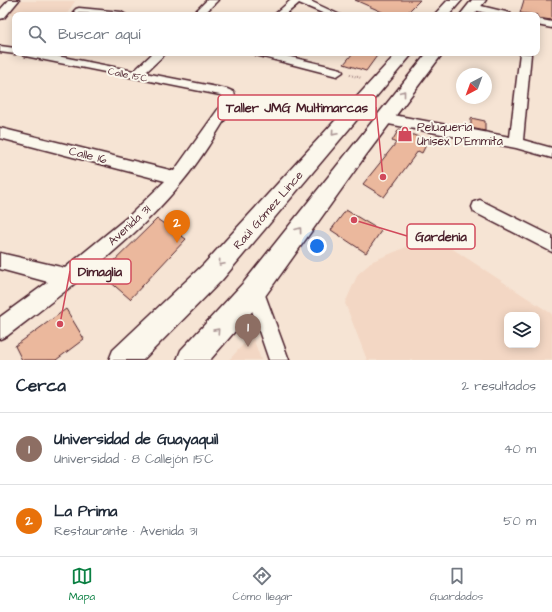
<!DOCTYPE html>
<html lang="es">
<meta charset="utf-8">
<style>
:root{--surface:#fff;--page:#f6f6f7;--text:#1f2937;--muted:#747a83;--line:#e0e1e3;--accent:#0b8043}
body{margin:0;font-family:"Architects Daughter",sans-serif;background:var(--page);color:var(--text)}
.controls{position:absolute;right:12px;bottom:12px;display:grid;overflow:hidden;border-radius:8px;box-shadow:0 2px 10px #0003}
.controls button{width:36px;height:36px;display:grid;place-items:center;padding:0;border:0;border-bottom:1px solid var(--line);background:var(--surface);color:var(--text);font:20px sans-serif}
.compass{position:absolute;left:456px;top:68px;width:36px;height:36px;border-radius:50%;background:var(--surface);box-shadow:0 2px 10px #0003;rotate:221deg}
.you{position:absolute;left:317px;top:246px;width:14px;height:14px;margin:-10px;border:3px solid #fff;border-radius:50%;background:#1a73e8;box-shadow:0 0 0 6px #1a73e833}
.badge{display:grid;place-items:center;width:26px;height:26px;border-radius:50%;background:var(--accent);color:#fff;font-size:13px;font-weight:700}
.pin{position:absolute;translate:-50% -33px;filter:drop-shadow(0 1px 2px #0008)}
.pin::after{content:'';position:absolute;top:21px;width:14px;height:12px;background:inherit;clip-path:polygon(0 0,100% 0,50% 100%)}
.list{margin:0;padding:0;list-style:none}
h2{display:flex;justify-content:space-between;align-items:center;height:52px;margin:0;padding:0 16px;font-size:17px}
h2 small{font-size:13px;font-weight:400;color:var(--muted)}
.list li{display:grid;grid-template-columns:26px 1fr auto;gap:12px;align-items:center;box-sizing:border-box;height:72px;padding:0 16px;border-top:1px solid var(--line)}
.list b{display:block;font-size:15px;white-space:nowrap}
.list p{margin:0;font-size:13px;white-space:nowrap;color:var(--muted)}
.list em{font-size:13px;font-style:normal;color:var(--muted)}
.icon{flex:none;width:22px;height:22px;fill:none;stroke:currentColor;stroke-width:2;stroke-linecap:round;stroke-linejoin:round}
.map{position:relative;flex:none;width:552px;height:360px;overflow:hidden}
.search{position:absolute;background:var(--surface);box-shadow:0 2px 10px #0003;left:12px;right:12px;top:12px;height:44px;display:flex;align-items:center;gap:10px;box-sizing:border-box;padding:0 14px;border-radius:8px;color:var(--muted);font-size:15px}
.sheet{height:196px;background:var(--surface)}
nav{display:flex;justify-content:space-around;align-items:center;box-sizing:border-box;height:56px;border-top:1px solid var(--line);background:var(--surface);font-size:11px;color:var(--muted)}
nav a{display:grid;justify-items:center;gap:2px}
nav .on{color:var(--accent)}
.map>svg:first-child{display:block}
</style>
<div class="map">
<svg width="552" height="360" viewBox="0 0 552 360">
<rect width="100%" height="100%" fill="#f6e4d4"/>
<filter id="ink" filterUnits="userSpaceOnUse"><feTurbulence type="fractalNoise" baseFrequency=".025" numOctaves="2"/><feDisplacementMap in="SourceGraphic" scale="8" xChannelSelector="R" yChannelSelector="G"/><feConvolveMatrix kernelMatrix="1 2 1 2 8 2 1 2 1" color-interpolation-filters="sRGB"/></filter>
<g filter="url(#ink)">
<path fill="#f3d7c4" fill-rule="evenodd" d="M18 1H75L67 14 6 15Z
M433 236 552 314V360H367L345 303 358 274 373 261ZM507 315H537V345H507Z
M252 335 261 360H229Z"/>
<path fill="#ebb89d" stroke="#4a1f2b" d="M355 0H420L405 15H389Z
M524 0H552V20L537 18V15L520 13Z
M353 53H379L366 71 344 64Z
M471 118 485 121V131L471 128Z
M399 129 428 141 422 153 418 151 384 197 363 184 396 143 392 141Z
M346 210 381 231 366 253 331 230Z
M157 219 186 239 130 299 101 274Z
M66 309 84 339 56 360H22L15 346Z"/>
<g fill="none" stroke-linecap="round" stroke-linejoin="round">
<defs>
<path id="street" d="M9 0H19L4 18 0 19V10Z
M207 0H218L203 15H192Z
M291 0H308L340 15H327L299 3 285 15H274Z
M473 4 510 13 511 15H494L470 9 468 7Z
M79 8 121 12 126 15 76 13 74 11 76 9Z
M537 19 552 22V28L537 25Z
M0 46 15 48V53H19L15 54 0 52Z
M19 53H42L134 71 153 53H166L145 73 227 89 234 92 236 101C219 129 203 157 182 182 133 242 68 289 7 336L0 339V317L48 282 0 269V253L65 268 130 215 165 181 0 138V128L174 171 224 101V97L220 95 25 56Z
M254 53H274L341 69 343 72 337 76 256 55Z
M520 53 531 54 523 140 552 148V158L516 148 383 123 378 121 376 118 378 115 383 113 510 137Z
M480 200 552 236V252L474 212 472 207 474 202Z
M254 281 261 284 289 360H269L245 290 247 284Z"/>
<path id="secondary" d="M448 0H462L449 15H434Z
M472 0H486L474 15H460Z
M397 53H413L222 280 143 360H109L113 350 204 264Z
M427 53H443L366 155 263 299 210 360H177L181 350 245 281Z"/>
</defs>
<use href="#street" stroke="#4a1f2b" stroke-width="3"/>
<use href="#secondary" stroke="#4a1f2b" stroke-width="3"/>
<path stroke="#4a1f2b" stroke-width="2" stroke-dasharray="0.5 2" stroke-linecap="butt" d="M350 75 362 78"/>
<use href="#street" fill="#fbf7ec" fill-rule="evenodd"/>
<use href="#secondary" fill="#fbf7ec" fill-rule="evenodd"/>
</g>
<defs><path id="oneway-chevron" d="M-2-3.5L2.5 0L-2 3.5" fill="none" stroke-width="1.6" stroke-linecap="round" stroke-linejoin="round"/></defs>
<g stroke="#ab9695">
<use href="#oneway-chevron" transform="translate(403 93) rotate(-52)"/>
<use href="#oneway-chevron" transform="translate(334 133) rotate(131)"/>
<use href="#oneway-chevron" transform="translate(299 230) rotate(-53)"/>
<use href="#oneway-chevron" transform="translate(221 263) rotate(131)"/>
<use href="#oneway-chevron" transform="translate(217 331) rotate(-48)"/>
</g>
</g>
<defs>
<symbol id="shop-bare" viewBox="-9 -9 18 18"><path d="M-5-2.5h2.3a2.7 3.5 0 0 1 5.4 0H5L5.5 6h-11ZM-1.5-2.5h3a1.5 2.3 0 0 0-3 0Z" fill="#d1495b" stroke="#fbf7ec" stroke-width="2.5" paint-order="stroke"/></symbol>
</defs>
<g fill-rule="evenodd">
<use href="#shop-bare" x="394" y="123" width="22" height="22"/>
</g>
<g text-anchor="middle" stroke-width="4" stroke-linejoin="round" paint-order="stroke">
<g font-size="10" fill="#4a1f2b" stroke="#fbf7ec">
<text transform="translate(128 74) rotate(11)" y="4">Calle 15C</text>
</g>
<g font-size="12" fill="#4a1f2b" stroke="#fbf7ec" text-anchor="start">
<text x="417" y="131">Peluqueria<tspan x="417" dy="14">Unisex D'Emmita</tspan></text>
</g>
<g font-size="12" fill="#4a1f2b" stroke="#fbf7ec">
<text transform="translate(88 155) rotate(14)" y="4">Calle 16</text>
<text transform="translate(268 210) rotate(-49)" y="4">Raúl Gómez Lince</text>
<text transform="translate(129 225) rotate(-43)" y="4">Avenida 31</text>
</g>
</g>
<path fill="none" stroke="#d1495b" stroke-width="1.5" d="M383 177L376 107M354 220L407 236M60 324L70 271"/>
<g fill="#d1495b" stroke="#fbf7ec" stroke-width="1.5">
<circle cx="383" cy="177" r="4"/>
<circle cx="354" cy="220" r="4"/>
<circle cx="60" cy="324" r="4"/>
</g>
<g fill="#fbf7ec" stroke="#d1495b" stroke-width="1.5">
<rect x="218" y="95" width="158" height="25" rx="4"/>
<rect x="407" y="224" width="68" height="25" rx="4"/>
<rect x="70" y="259" width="61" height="25" rx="4"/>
</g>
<g font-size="13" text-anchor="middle" font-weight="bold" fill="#4a1f2b">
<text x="297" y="112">Taller JMG Multimarcas</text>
<text x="441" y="241">Gardenia</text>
<text x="100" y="276">Dimaglia</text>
</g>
</svg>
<div class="controls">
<button><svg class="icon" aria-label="layers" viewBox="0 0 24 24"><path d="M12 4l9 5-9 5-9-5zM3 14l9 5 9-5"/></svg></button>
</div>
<svg class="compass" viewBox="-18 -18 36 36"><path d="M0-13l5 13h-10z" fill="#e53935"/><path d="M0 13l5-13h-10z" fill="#747a83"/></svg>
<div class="you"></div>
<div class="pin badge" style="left:248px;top:347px;background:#8d6e63">1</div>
<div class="pin badge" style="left:177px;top:243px;background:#e8710a">2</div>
<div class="search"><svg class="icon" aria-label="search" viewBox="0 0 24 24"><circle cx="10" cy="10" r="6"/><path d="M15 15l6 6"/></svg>Buscar aquí</div>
</div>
<section class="sheet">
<h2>Cerca<small>2 resultados</small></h2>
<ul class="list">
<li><span class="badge" style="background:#8d6e63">1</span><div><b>Universidad de Guayaquil</b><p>Universidad · 8 Callejón 15C</p></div><em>40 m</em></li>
<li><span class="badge" style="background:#e8710a">2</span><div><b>La Prima</b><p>Restaurante · Avenida 31</p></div><em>50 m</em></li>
</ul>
</section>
<nav>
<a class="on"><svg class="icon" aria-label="map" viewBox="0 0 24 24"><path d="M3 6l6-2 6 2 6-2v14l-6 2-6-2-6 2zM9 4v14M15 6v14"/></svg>Mapa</a>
<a><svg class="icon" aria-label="directions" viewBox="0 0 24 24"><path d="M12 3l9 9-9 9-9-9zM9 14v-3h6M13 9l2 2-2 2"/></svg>Cómo llegar</a>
<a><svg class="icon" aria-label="saved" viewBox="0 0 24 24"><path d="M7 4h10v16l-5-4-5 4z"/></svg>Guardados</a>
</nav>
